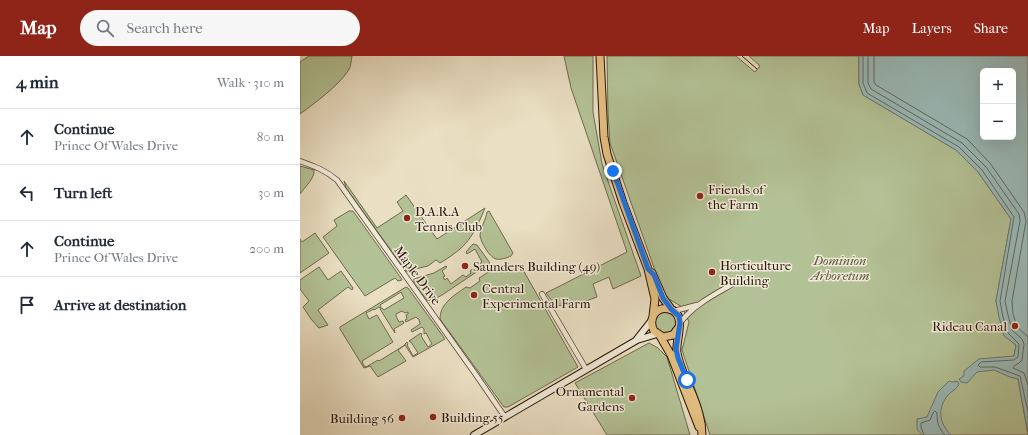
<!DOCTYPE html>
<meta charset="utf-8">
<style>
:root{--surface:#fff;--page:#f6f6f7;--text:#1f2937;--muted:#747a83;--line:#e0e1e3;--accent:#8f2418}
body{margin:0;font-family:"IM FELL French Canon",serif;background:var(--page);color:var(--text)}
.controls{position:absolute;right:12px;top:12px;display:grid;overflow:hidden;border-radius:6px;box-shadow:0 4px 16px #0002}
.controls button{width:36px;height:36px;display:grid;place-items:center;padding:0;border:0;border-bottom:1px solid var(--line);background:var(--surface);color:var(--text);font:20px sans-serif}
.stop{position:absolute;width:12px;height:12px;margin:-9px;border:3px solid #1a73e8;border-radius:50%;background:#fff}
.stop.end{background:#1a73e8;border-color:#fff;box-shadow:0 1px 4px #0008}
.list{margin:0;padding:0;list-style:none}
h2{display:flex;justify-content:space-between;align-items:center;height:52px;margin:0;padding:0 16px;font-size:17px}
h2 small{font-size:13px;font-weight:400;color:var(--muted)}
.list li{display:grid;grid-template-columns:26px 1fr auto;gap:12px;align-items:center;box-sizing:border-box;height:56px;padding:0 16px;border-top:1px solid var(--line)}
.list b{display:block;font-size:15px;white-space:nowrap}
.list p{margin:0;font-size:13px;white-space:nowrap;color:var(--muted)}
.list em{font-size:13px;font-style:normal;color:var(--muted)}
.icon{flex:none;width:22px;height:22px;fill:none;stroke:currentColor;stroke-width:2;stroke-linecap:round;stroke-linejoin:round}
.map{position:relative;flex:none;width:728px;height:379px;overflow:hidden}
header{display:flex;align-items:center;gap:24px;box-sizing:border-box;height:56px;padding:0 20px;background:var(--accent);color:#fff}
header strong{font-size:19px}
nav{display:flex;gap:22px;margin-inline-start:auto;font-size:14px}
.search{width:280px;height:36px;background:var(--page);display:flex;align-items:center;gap:10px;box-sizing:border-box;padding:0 14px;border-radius:22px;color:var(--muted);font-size:15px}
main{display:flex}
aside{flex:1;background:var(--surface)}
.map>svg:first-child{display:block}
</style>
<header>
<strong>Map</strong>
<div class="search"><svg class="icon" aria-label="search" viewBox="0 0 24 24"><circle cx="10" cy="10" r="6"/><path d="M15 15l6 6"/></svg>Search here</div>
<nav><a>Map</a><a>Layers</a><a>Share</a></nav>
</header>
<main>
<aside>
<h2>4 min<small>Walk · 310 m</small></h2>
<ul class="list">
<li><svg class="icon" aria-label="ahead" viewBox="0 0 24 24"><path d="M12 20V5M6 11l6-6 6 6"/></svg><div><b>Continue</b><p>Prince Of Wales Drive</p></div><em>80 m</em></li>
<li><svg class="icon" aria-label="left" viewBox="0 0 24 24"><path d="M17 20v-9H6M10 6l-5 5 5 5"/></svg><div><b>Turn left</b></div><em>30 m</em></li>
<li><svg class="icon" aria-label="ahead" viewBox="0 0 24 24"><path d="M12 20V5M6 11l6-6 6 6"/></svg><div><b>Continue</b><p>Prince Of Wales Drive</p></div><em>200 m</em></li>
<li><svg class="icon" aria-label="arrive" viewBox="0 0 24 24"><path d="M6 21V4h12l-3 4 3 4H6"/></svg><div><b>Arrive at destination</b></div></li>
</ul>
</aside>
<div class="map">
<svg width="728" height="379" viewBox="0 0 728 379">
<rect width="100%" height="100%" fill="#eadfc3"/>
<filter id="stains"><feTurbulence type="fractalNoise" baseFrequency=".005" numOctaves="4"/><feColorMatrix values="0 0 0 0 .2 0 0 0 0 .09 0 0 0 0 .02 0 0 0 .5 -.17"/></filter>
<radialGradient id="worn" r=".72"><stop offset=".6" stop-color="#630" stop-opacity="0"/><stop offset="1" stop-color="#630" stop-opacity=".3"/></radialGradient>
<path fill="#b3c296" stroke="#6d6a4e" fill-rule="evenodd" d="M9 0H52C51 5 51 11 48 15 37 31 15 47 0 58V6Z
M264 0H293V56L302 108 341 220 313 233 309 221 293 228 297 241C283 246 271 252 255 249L246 237 327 196 271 32Z
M307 0H436L455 16 460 10 449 0H559V28L563 39 656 94 678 116 711 163 696 245 704 279 716 289 714 300 728 379H410L382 294 389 266 382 251 364 240 310 87 308 57Z
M0 110 14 114C15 122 5 131 0 138Z
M44 125 77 172 103 155 97 146 106 139 137 183 185 152C173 181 167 191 140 207L136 204 128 210 115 213V218L106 215 46 132Z
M49 155H53L101 222 102 224 98 225 95 222 65 240 23 181 37 170 34 164Z
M189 155 213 197 211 200C207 202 200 204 196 203 189 201 181 186 180 180 180 173 186 163 187 156Z
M15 177 29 197 0 217V183L2 186Z
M173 188 177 189 190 207 142 239 133 244H127L114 228V223L134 217 146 210 147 211 142 215 145 220 143 221 145 224 147 222 151 228 163 219 166 221 171 217 170 215 182 206 175 193 167 198 166 196Z
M208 208 219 210 222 212 278 311 208 351H204L140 263C140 247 155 239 166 231L170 232 180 225 179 222 198 210Z
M19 211 28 224 41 215 53 232 52 234 48 231 18 254 28 269 19 272 11 263 3 251 9 245 0 233V224Z
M106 231 108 232 145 283 113 301 105 289 98 294 106 305 78 321 70 310 64 312 40 273V271ZM101 236 104 242 84 254 82 252 80 253 95 277 94 273 104 267 103 265 99 266 96 260V258L102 255 105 257 108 256V258L106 259 107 263 105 264 106 266 116 261 118 263H119L120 268 111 274 112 276 122 271 124 273V278L126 277 132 288 128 291 121 280 122 279 121 277 109 285 110 286H111L118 297 113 300 107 289 108 288 107 286 105 288V289L79 305 78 304 66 311 64 310 62 305 93 286 77 259 69 263 66 257 74 253V254L79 251 80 252 81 251 80 249Z
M355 267a11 11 0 1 1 22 0a11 11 0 1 1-22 0Z
M349 287 358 292 367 301 390 379H307L275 327Z"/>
<path fill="#9abbba" stroke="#6c7772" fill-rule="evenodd" d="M559 0H728V377L718 323 710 321 694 314 677 316 667 327 661 326 659 323 664 320V315L679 303 714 300 716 289 704 280 699 261 696 245 711 163 678 116 656 94 563 39 559 28ZM683 15H713V81H683Z
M649 325 653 326 657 325 659 328C657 333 652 335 648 339 637 353 639 367 651 379H622L617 373V363L627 361 638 336Z"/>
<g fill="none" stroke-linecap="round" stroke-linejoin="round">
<path stroke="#606660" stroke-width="1" d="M563 0V27L567 37 659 91 682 114 714 161 700 245 703 261 708 277 719 288 718 301 714 304 681 306 678 309 680 311H695L720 320 728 356
M568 0V27L571 33 662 87 686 111 719 158 720 165 705 245 708 259 712 274 722 283 724 288 722 304 719 307 714 310 713 312 724 317 728 329
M574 0V26L576 29 667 83 690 107 724 156 726 165 712 245 713 258 717 271 728 281
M624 379 621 371V367L630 364 633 357 635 355 637 357C637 366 638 372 645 379"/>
<defs>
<path id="street" d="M0 105C14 110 25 114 37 124L174 316 205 361
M242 238 286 313
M374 255 397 249
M380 267C394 248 416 238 436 226"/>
<path id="secondary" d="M337 283 352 264
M174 379 337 284 357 278"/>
<path id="primary" d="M300 0 304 81 307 98 323 147 348 213 355 243 353 260
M352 217 363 242 371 253
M379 271 373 279 363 281 354 275C348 264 355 250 369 253 388 257 375 284 377 297 381 318 394 337 399 358 401 365 402 372 402 379
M360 280 371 299 399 371"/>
</defs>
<use href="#street" stroke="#584534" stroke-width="6"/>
<use href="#secondary" stroke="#271205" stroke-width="8"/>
<use href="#primary" stroke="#271205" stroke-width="9"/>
<use href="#street" stroke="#f1ead8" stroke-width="4.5"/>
<use href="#secondary" stroke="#f1ead8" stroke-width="6"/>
<use href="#primary" stroke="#e5c082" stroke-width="7"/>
<path stroke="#271205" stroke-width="1" d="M442 0 457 13"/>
</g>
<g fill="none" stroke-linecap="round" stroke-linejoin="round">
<path stroke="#1a73e8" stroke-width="5" d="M313 115 348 213 354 219 363 242 371 253 379 260 380 267 376 293 378 302 387 324"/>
</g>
<g fill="#8f2418" stroke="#f1ead8" stroke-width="1.5">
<circle cx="400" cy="140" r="4"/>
<circle cx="107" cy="162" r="4"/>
<circle cx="165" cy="210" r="4"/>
<circle cx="412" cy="216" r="4"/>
<circle cx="174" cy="239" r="4"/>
<circle cx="715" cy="270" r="4"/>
<circle cx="332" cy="342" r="4"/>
<circle cx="133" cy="361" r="4"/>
<circle cx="102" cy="362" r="4"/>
</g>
<g text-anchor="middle" stroke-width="3" stroke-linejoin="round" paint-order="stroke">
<g font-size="13" fill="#271205" stroke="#f1ead8" text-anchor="start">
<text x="408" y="138">Friends of<tspan x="408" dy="15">the Farm</tspan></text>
<text x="115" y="160">D.A.R.A<tspan x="115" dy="15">Tennis Club</tspan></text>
<text x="420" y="214">Horticulture<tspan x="420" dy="15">Building</tspan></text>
<text x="173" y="215">Saunders Building (49)</text>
<text x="182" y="237">Central<tspan x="182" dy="15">Experimental Farm</tspan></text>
<text x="707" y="275" text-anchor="end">Rideau Canal</text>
<text x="324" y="340" text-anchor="end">Ornamental<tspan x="324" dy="15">Gardens</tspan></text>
<text x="141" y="366">Building 55</text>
<text x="94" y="367" text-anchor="end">Building 56</text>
</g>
<g font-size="13" font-style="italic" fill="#585038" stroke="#f1ead8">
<text x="540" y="209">Dominion<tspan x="540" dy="15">Arboretum</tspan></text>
</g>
<g font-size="13" fill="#271205" stroke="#f1ead8">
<text transform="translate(118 219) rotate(54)" y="5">Maple Drive</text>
</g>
</g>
<rect width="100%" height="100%" filter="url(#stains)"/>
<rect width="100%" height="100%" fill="url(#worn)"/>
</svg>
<div class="controls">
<button>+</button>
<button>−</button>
</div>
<div class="stop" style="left:387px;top:324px"></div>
<div class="stop end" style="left:313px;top:115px"></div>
</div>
</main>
